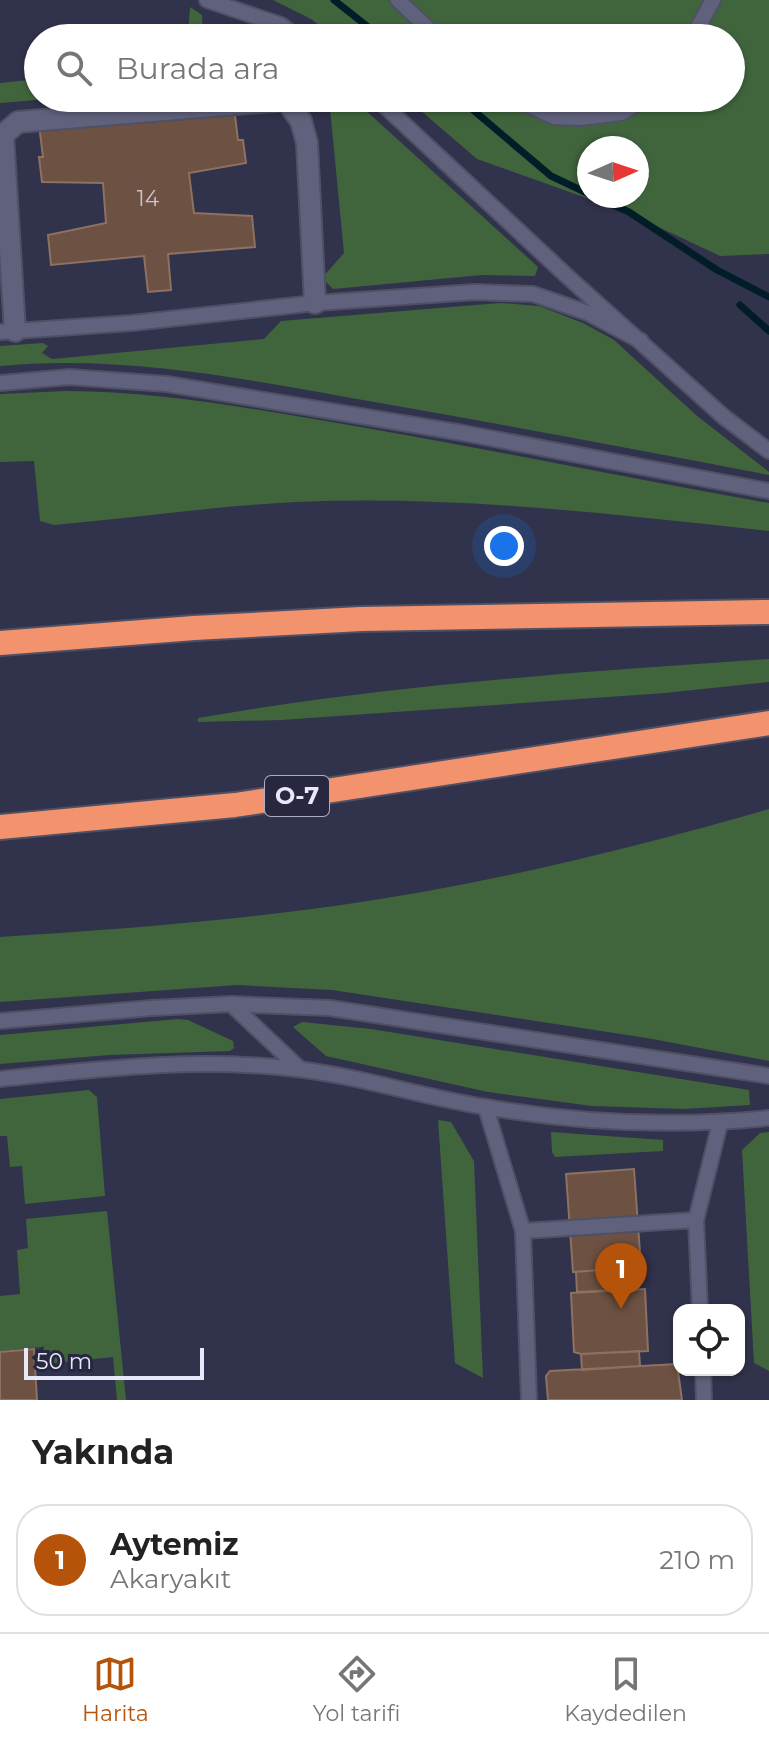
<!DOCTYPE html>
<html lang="tr">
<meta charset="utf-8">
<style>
:root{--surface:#fff;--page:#f6f6f6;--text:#222;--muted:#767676;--line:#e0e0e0;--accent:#b45309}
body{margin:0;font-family:Montserrat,sans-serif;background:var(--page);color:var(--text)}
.controls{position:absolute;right:24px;bottom:24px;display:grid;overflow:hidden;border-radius:16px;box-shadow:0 2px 6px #0004}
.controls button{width:72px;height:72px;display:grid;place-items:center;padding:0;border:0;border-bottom:2px solid var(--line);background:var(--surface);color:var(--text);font:40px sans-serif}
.compass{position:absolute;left:577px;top:136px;width:72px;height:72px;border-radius:50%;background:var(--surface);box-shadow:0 2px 6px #0004;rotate:87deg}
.scale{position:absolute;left:24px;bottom:20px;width:180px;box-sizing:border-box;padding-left:8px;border:4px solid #e7e8f8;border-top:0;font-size:22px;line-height:28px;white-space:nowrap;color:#e7e8f8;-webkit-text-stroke:6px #272840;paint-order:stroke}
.you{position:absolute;left:504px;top:546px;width:28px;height:28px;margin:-20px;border:6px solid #fff;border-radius:50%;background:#1a73e8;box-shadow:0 0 0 12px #1a73e833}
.badge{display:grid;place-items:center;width:52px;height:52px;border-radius:50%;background:var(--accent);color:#fff;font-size:26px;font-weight:700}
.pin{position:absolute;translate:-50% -66px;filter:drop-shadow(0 2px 4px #0008)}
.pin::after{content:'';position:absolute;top:42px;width:28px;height:24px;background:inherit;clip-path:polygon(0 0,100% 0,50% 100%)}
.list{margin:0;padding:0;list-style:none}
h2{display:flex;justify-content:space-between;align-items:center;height:104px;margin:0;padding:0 32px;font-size:34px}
h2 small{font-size:26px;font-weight:400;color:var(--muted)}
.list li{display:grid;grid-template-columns:52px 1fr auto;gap:24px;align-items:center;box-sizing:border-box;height:112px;margin:0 16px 16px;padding:0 16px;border:2px solid var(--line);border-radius:32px}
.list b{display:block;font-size:30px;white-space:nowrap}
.list p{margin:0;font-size:26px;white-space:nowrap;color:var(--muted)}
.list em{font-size:26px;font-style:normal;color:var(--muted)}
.icon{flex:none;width:44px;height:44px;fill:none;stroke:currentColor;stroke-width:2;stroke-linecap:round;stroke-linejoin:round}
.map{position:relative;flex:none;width:769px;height:1400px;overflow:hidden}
.search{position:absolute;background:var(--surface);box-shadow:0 2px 6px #0004;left:24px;right:24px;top:24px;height:88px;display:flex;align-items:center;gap:20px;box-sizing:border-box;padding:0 28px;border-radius:44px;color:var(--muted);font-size:30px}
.sheet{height:232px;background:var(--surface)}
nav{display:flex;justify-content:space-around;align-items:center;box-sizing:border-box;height:112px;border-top:2px solid var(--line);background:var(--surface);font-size:22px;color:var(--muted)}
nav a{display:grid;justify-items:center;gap:4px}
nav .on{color:var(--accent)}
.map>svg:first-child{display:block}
</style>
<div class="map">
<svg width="769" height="1400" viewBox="0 0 769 1400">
<rect width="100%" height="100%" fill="#31324b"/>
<path fill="#40653d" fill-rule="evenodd" d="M273 0H769V254L720 256 631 214 477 159 406 98H731V38H336L311 19ZM589 148H637V196H589Z
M190 7 202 15 203 38H188Z
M38 79V98H60L0 103V83Z
M329 98H352L538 267 535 276 482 275 333 289 322 278 344 253Z
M500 303 539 306 583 323 614 340 696 415 769 472V475C640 450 510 426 380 403 255 381 128 354 0 366V346L43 343 48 346 42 353 52 359 264 339 281 321Z
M66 391C151 391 236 406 320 420 470 445 619 477 769 503V531C612 514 454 495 296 502 215 506 134 518 54 525L40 521 34 461 0 462V394Z
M769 659V682L665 693 281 720 198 722V718C386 685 578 672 769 659Z
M769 809V1061L647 1038 332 990 237 985 0 1002V937C141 928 283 917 422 892 539 871 655 842 769 809Z
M178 1019 188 1020 233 1041 234 1048 230 1051 109 1055 0 1064V1035Z
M302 1022 371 1029 749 1090 750 1105 684 1109 592 1106 488 1092 326 1056 293 1027Z
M89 1090 97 1097 105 1196 25 1204 22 1166 10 1167 7 1136H0V1099Z
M438 1120 451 1122 474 1161 483 1378 455 1363Z
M551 1132 663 1140V1151L555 1157 552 1152Z
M769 1132V1371L754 1363 742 1150 760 1133Z
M107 1211 126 1400H117L113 1357 45 1364 43 1347 0 1351V1296L20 1294 17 1250 28 1248 26 1219Z"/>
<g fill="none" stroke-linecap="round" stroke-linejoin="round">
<path stroke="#001d28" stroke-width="7" d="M334 0 382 38
M459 98 551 176 589 194
M593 196 629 212 717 270 769 297
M740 305 769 331"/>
</g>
<path fill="#6d5243" stroke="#8d7161" stroke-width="2" d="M234 107 238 140H243L246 163 189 173 194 213 252 216 255 247 168 254 171 290 148 292 144 256 51 265 48 235 106 223 103 183 42 182 39 157H43L39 125Z
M634 1169 641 1267 573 1272 566 1174Z
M635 1267 636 1289 577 1292 576 1272Z
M645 1289 648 1351 581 1354 574 1352 571 1293Z
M34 1349 37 1400H0V1352Z
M639 1351 640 1366 582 1370 581 1354Z
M677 1364 682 1400H548L546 1376 550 1371Z"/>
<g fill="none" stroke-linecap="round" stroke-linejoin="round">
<defs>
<path id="service" d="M207 0 281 25 298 38
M398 0 438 38
M692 38 713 0
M376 98 568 277 724 417 769 451
M513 98 554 117 581 118 621 113 646 98
M0 332 132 323 315 303 475 292 533 294 588 313 641 341
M0 383 69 377 167 384 463 433 769 491
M231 1004 300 1069
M0 1021 151 1008 231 1004 330 1008 769 1076
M0 1079C98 1069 197 1057 296 1069 360 1076 422 1097 486 1107 578 1123 676 1127 769 1118
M486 1108 523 1231 696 1220 720 1123
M696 1220 700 1310
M523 1231 529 1400
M703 1370 704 1400"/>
<path id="pedestrian" d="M15 331 3 135 18 122 286 100 301 121 307 143 315 303"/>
<path id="motorway" d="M0 643 194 628 361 619 769 612
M0 827 235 805 769 723"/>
</defs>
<use href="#service" stroke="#4f5064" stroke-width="18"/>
<use href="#pedestrian" stroke="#4f5064" stroke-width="24"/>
<use href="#motorway" stroke="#4f5064" stroke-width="28"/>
<use href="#service" stroke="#60627d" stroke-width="14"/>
<use href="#pedestrian" stroke="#60627d" stroke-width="20"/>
<use href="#motorway" stroke="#f2936e" stroke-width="24"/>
</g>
<g text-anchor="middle" stroke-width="7" stroke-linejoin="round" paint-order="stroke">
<g font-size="22" fill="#c8c2cb">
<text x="148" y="206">14</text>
</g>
<rect fill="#272840" stroke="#adaec1" stroke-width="2" x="265" y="776" width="64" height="40" rx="6"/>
<g font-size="24" font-weight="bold" fill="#e7e8f8">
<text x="297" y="804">O-7</text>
</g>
</g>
</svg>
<div class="controls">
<button><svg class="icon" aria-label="locate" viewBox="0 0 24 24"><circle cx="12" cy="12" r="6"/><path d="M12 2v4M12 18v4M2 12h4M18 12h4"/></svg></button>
</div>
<svg class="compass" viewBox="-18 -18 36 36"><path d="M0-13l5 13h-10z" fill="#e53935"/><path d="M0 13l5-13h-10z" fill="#767676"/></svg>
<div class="scale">50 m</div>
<div class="you"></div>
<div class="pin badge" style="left:621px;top:1309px">1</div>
<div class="search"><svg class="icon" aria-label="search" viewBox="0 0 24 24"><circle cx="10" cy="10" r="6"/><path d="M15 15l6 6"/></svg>Burada ara</div>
</div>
<section class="sheet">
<h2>Yakında<small></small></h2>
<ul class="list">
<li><span class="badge">1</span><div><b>Aytemiz</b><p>Akaryakıt</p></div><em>210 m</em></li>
</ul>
</section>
<nav>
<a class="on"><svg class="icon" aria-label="map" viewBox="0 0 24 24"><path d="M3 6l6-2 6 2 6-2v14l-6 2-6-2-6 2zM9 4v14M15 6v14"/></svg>Harita</a>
<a><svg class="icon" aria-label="directions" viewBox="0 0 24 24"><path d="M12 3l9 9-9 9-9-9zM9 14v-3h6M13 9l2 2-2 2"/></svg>Yol tarifi</a>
<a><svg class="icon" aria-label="saved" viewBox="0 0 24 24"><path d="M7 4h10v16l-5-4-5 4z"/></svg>Kaydedilen</a>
</nav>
